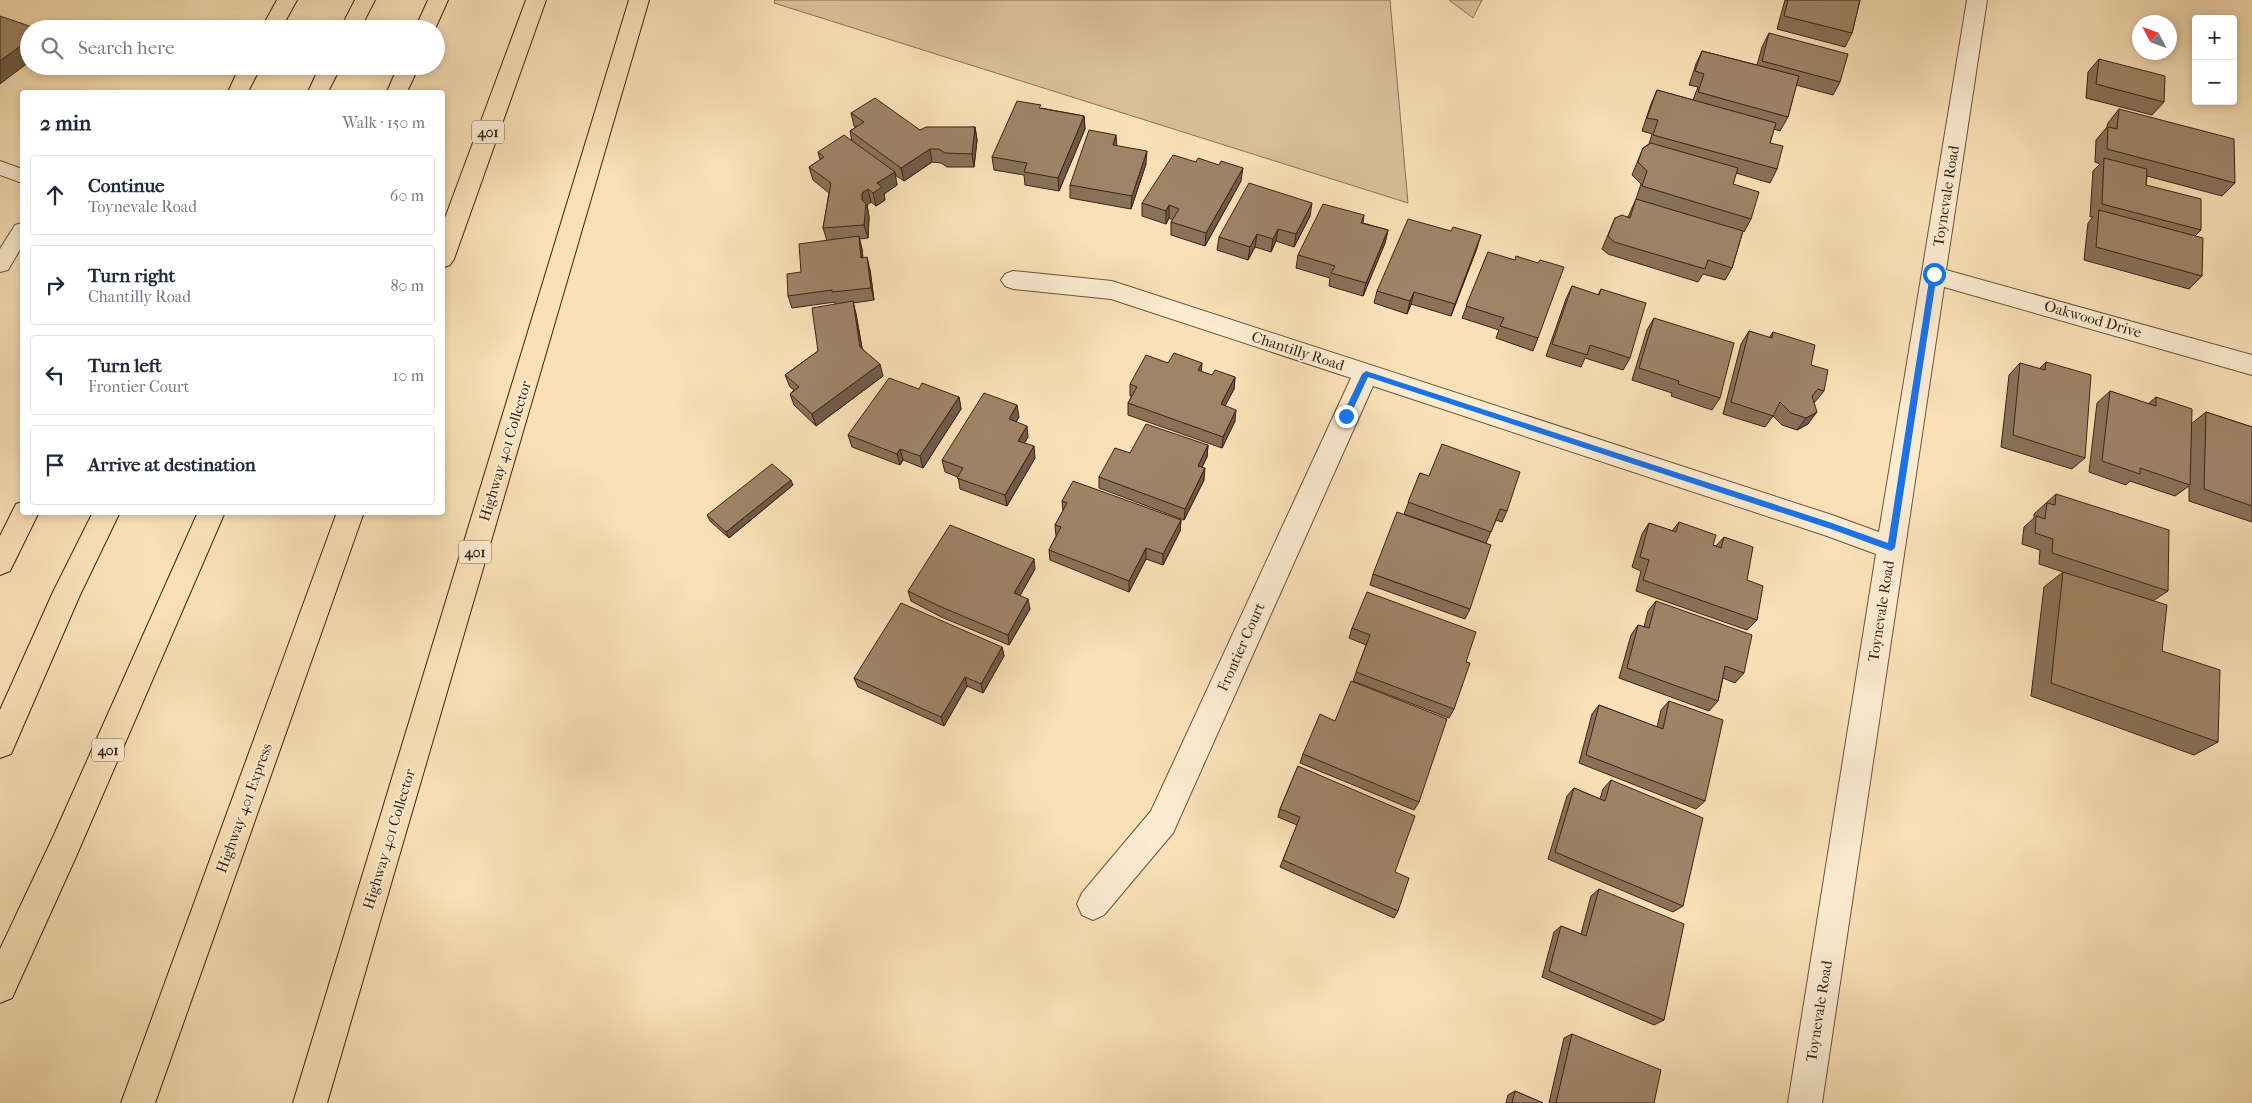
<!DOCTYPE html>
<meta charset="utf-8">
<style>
:root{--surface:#fff;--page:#f2f2f3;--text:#1f2937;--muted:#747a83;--line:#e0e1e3}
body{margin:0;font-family:"IM FELL French Canon",serif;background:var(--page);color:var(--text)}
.controls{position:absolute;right:15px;top:15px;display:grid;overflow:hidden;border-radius:5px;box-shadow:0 2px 8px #0003}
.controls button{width:45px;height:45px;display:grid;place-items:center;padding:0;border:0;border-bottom:1px solid var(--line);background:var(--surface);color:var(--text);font:25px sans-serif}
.compass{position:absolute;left:2132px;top:15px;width:45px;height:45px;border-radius:50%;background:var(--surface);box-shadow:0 2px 8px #0003;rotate:311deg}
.stop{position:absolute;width:15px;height:15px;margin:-11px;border:4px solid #1a73e8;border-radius:50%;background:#fff}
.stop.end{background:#1a73e8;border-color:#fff;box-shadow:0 1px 5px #0008}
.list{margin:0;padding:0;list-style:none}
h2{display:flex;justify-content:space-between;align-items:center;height:65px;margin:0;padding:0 20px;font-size:21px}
h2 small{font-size:16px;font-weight:400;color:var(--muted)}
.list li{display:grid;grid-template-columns:32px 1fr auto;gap:15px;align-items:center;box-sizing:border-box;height:80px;margin:0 10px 10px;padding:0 10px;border:1px solid var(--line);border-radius:5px}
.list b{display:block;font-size:19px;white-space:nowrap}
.list p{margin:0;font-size:16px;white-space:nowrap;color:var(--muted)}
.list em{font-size:16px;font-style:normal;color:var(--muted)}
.icon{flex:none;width:28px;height:28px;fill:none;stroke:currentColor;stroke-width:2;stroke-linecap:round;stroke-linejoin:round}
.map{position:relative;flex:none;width:2252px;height:1103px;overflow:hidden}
.search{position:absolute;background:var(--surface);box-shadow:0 2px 8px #0003;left:20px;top:20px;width:425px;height:55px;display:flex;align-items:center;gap:12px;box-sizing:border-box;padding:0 18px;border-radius:28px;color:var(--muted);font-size:19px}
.panel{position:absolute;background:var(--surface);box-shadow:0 2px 8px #0003;left:20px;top:90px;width:425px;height:425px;border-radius:5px}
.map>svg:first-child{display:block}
</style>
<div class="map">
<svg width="2252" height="1103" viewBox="0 0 2252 1103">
<rect width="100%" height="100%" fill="#f9e0b6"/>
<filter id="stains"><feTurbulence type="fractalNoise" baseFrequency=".004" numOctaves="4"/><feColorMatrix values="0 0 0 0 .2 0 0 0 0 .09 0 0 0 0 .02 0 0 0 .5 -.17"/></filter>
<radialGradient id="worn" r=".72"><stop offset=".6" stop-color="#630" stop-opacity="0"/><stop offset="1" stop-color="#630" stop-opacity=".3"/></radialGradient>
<path fill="#d9c09a" stroke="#8c7057" d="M775 0H1390L1408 203 774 3Z
M1449 0H1482L1473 18Z"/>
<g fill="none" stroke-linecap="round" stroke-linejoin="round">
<defs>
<path id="lane" d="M0 161 22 169V183L0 175Z
M22 223V246L8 270 0 272V249L15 225Z"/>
<path id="street" d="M1967 0H1987L1946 270 2252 355V375L1944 287 1822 1103H1788L1876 554 1827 536 1373 386 1173 833 1104 915 1093 920 1082 915 1077 904 1082 893 1151 811 1351 378 1111 299 1013 289 1005 286 1001 280 1005 274 1013 271 1112 281 1832 515 1879 532Z"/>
<path id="highway" d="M277 0H297L281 29H261Z
M355 0H375L360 29H340Z
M428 0H448L435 29H415Z
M526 0H546L454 259 450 265 442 268V226Z
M629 0H649L327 1103H293Z
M240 66H261L248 92H228Z
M320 66H341L328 92H308Z
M398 66H419L407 92H387Z
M22 502V512H39L10 571 0 575V536L16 504Z
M93 512H120L80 595 11 754 0 758V710L53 592Z
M198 512H225L75 859 12 998 0 1003V949L53 837Z
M337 512H364L155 1103H121Z"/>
</defs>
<use href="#lane" stroke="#6d513c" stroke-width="2"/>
<use href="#street" stroke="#6d513c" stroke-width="2"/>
<use href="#highway" stroke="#3e2114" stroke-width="2"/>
<use href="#lane" fill="#fbebd0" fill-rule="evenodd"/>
<use href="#street" fill="#fbebd0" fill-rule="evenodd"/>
<use href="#highway" fill="#f9e0b6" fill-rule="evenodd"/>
</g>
<path fill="#897259" stroke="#3e2114" d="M1785 0H1860L1852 33 1845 47 1777 29Z
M1769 33 1840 82 1833 95 1796 85 1788 117 1780 131 1774 129 1770 143 1777 169 1770 183 1736 173 1733 184 1751 219 1744 232 1743 231 1732 268 1725 280 1703 274 1698 282 1608 254 1602 249 1615 218 1628 217 1636 199 1641 184 1632 175 1643 148 1649 144 1652 134 1642 131 1651 104 1657 90 1693 100 1698 87 1689 85 1696 64 1702 51 1757 65 1762 47Z
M2099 59 2164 102 2152 115 2086 98 2088 72Z
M1041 108 1084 116 1085 129 1059 191 1025 185 1024 175 994 170 992 157Z
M2119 109 2235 183 2222 196 2147 176 2146 185 2201 230 2195 236 2202 276 2189 289 2084 260 2088 223 2093 217H2090L2093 171 2100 164 2095 162 2096 140 2107 127 2108 123Z
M851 113 920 130 975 127 977 140 974 167H947L941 163 932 162 904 181 895 175 897 185 884 194 885 200 876 206 871 202 867 205 869 217 868 238 859 239 862 249 863 258 870 270 874 300 853 303 856 314 862 348 883 376 816 426 794 405 790 394 794 390 790 387 785 375 818 351 835 304V302L792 308 788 296 801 272 827 241 823 228 829 193 813 180 809 167 820 160 818 152 852 142 850 131 856 127 854 126Z
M1117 146 1146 164 1131 209 1070 198V185Z
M1241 181 1205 246 1171 235V222L1173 220 1169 218 1166 224 1142 216V203Z
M1364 215 1363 223 1388 230 1385 243 1363 296 1329 286 1330 278 1296 268 1298 255Z
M1310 216 1294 247 1276 241 1271 252 1255 247 1248 260 1217 250 1219 237Z
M1451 231 1477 248 1451 316 1411 304 1407 314 1374 303 1377 291Z
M1488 252 1538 338 1533 351 1496 338 1499 330 1462 318Z
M1572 286 1598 295 1601 289 1630 358 1623 370 1585 358 1581 367 1546 356 1566 299Z
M1654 318 1720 398 1712 410 1671 396 1672 393 1632 380 1647 330Z
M1749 331 1769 338 1773 332 1811 365 1824 391 1814 403 1808 424 1797 430 1782 425 1773 416 1765 427 1723 414 1741 344Z
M2046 362 2085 458 2072 469 2001 447 2009 375 2020 363 2039 369Z
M1168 363 1212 375 1235 377 1234 389 1225 405 1235 421 1222 448 1128 415V403L1132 396H1130V384Z
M919 389 959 397 961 409 923 468 903 460 900 465 852 447 848 435Z
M2110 391 2148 404 2156 397 2191 424 2206 412 2252 427V522L2189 501V486L2175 496 2130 481 2126 485 2089 472 2097 403Z
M1019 417 1016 422 1028 437 1024 443 1035 458 1007 506 960 489 958 477 945 472 942 460Z
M1208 445 1207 457 1202 467 1204 480 1184 520 1099 488V477L1130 453Z
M1420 473 1507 511 1502 522 1496 520 1486 543 1404 514Z
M793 485 729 538 710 521 707 515Z
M2056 494 2168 591 2153 601 2162 651 2218 742 2194 755 2031 696 2044 587 2063 572 2039 564 2040 550 2022 544 2024 527 2034 518V514Z
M1062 501 1181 520 1180 531 1163 565 1146 559 1129 592 1050 560 1049 550 1056 536 1055 525 1063 511Z
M1679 522 1713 545 1716 546 1724 537 1747 580 1757 620 1747 630 1636 591 1641 571 1632 567 1642 534 1649 523 1672 531Z
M1035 569 1020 595 1030 609 1009 645 941 617 911 601 908 591Z
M1373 574 1470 609 1465 619 1370 585Z
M1656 601 1744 673 1735 683 1723 678 1718 701 1709 711 1619 678 1631 635 1638 625 1644 627 1648 611Z
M1352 628 1466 662 1454 709 1449 718 1353 681 1366 645 1349 638Z
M1002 647 1004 656 983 693 967 686 944 726 858 687 854 678Z
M1669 701 1705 801 1696 809 1579 763 1592 714 1599 705 1657 727 1661 710Z
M1335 721 1419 802 1414 810 1300 763 1303 754Z
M1298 766 1398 911 1394 918 1280 867 1297 825 1278 817 1280 809Z
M1611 780 1683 906 1673 912 1548 859 1567 796 1574 788 1600 799 1603 789Z
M1599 889 1664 1020 1654 1025 1542 977 1554 932 1561 926 1581 934 1591 896Z
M1572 1034 1654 1103H1549L1564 1038Z
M1515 1091 1543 1103H1506L1508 1095Z"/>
<path fill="#6f5c49" stroke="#3e2114" d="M29 40V62L0 84V61Z
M1084 116 1085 129 1059 191 1058 178Z
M975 127 977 140 974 167 972 154Z
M1116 135 1117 148 1113 145Z
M930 149 932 162 904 181 901 168Z
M1147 151 1146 164 1131 209 1132 196Z
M1243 168 1241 181 1205 246 1206 233Z
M895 172 897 185 884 194 885 200 876 206 873 193 877 183Z
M868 189 871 202 867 205 869 217 868 238 864 225 862 200V193Z
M1312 203 1310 216 1294 247 1296 234Z
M1169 205V218L1166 224V211Z
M1278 229 1276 241 1271 252 1273 239Z
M1388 230 1385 243 1363 296 1366 283Z
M1257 234 1255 247 1248 260 1250 247Z
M1481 235 1477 248 1451 316 1455 304Z
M859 236 862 249 864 271 861 258Z
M867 257 870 270 874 300 871 288Z
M1414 292 1411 304 1407 314 1410 301Z
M853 301 856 314 864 359 860 347Z
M1202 363 1201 375 1198 370Z
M880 364 883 376 816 426 812 414Z
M1235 377 1234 389 1220 416 1221 404Z
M959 397 961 409 923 468 920 456Z
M1017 405 1019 417 1010 431 1009 419Z
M1236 410 1235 421 1222 448 1223 437Z
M1817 412 1808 424 1797 430 1806 418Z
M1027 426 1028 437 1019 452 1018 441Z
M1208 445 1207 457 1197 477 1198 466Z
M1034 446 1035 458 1007 506 1005 495Z
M900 449 903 460 900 465 897 454Z
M1205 468 1204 480 1184 520 1185 509Z
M791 480 793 485 729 538 726 532Z
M1181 520 1180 531 1163 565V554Z
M1146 548V559L1129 592V581Z
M1034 559 1035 569 1016 603 1014 593Z
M1028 599 1030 609 1009 645 1008 635Z
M1002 647 1004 656 983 693 981 684Z
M965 677 967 686 944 726 941 717Z"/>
<path fill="#9f8468" stroke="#3e2114" d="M1788 0H1860L1852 33 1784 16Z
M0 16 38 29H29V40L0 61Z
M1769 33 1848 54 1840 82 1762 61Z
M1702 51 1799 76 1788 117 1698 92 1704 74 1695 71Z
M2099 59 2165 76 2164 102 2096 84Z
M1657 90 1776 123 1770 143 1783 146 1777 169 1653 135 1658 120 1647 118Z
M875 98 920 130 926 127H975L972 154 945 153 939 149H930L901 168 850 131 864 122 851 113Z
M1017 101 1041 105 1039 108 1084 116 1058 178 1024 172 1027 163 992 157Z
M2119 109 2234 139 2235 183 2107 149 2108 127 2117 129Z
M1089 130 1116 135 1113 145 1147 151 1132 196 1070 185Z
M844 135 895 172 877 183 882 187 873 193 868 189 862 193V200L866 204 864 225 823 228 831 183 809 167 824 157 818 152Z
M1651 143 1738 168 1733 184 1759 192 1751 219 1642 186 1647 171 1638 162 1643 148Z
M1173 155 1196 162 1198 158 1219 165 1221 161 1243 168 1206 233 1171 222 1179 209 1169 205 1166 211 1142 203Z
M2104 158 2147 169 2146 185 2201 199V230L2102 204Z
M1249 183 1312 203 1296 234 1278 229 1273 239 1257 234 1250 247 1219 237Z
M1636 199 1743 231 1732 268 1708 260 1705 269 1614 242 1608 236 1615 218 1622 215 1630 218Z
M1323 204 1364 215 1361 223 1388 230 1366 283 1331 273 1335 266 1298 255Z
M2099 210 2203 238 2202 276 2096 247Z
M1408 219 1451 231 1453 227 1481 235 1455 304 1414 292 1410 301 1377 291Z
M859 236 861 258 867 257 871 288 832 292V290L788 296 787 274 801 272 799 244Z
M1488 252 1515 260 1516 256 1538 263 1540 260 1564 267 1538 338 1500 326 1504 318 1466 306Z
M1572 286 1599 295 1601 289 1646 303 1630 358 1590 345 1587 355 1552 344Z
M853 301 860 347 880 364 812 414 790 394 799 387 785 375 818 351 812 308Z
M1654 318 1734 343 1720 398 1678 384 1679 381 1639 368Z
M1749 331 1772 338 1773 332 1815 345 1811 365 1828 370 1824 391 1818 389 1812 396 1817 412 1806 418 1791 413 1780 402 1773 416 1731 402Z
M1174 353 1202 363 1198 370 1212 375 1215 370 1235 377 1221 404 1236 410 1223 437 1128 403 1137 387 1130 384 1146 355 1168 363Z
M2046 362 2091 375 2085 458 2013 435 2020 363 2045 370Z
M889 378 919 389 922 383 959 397 920 456 900 449 897 454 848 435Z
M2110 391 2156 406V397L2192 409 2190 485 2140 468V474L2102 461Z
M984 393 1017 405 1009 419 1027 426 1018 441 1034 446 1005 495 957 478 963 468 942 460Z
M2206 412 2252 427V506L2204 489Z
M1146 424 1208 445 1198 466 1205 468 1185 509 1099 477 1115 448 1130 453Z
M1442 444 1520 472 1507 511 1500 509 1491 532 1408 502 1420 473 1429 476Z
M772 464 791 480 726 532 707 515Z
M1073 481 1181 520 1163 554 1146 548 1129 581 1049 550 1061 527 1055 525 1067 503 1062 501Z
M2056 494 2169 530 2168 591 2052 553 2053 539 2035 533 2036 516 2045 519 2047 503 2055 505Z
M1397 512 1491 545 1470 609 1373 574Z
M1679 522 1716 535 1713 545 1721 548 1724 537 1753 547 1747 580 1763 586 1757 620 1643 580 1649 560 1640 557 1649 523 1676 532Z
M950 525 1034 559 1014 593 1028 599 1008 635 939 606 908 591Z
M2063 572 2167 605 2162 651 2220 670 2218 742 2051 683Z
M1367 592 1476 632 1466 662 1470 663 1454 709 1356 672 1370 635 1352 628Z
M1656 601 1752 635 1744 673 1725 666 1718 701 1627 668 1638 625 1649 628Z
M901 603 1002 647 981 684 965 677 941 717 854 678Z
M1351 681 1447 719 1419 802 1303 754 1320 714 1335 721Z
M1669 701 1723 720 1705 801 1586 755 1599 705 1663 729Z
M1298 766 1415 816 1395 872 1409 878 1398 911 1283 860 1300 817 1280 809Z
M1611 780 1703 818 1683 906 1555 852 1574 788 1605 801Z
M1599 889 1684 924 1664 1020 1549 971 1561 926 1586 936Z
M1572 1034 1661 1070 1654 1103H1556Z
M1515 1091 1543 1103H1512Z"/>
<path fill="#1a73e8" d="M1934 272 1937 274 1895 548 1891 551 1831 529 1368 377 1349 418H1343L1342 416 1362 374 1366 371 1832 523 1888 543 1930 274Z"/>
<g text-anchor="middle" stroke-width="4" stroke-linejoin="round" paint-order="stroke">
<g fill="#fbebd0" stroke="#775e4c" stroke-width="1">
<rect x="472" y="120.5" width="32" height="23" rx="4"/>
<rect x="459" y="540.5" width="32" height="23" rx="4"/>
<rect x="92" y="738.5" width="32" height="23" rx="4"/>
</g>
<g font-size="14" font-weight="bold" fill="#3e2114">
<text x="488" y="137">401</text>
<text x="475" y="557">401</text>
<text x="108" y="755">401</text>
</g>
<g font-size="15" fill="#3e2114" stroke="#fbebd0">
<text transform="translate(1946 196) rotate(-81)" y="5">Toynevale Road</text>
<text transform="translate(2093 319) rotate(16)" y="5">Oakwood Drive</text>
<text transform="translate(1298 351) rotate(18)" y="5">Chantilly Road</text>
<text transform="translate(505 451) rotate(-73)" y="5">Highway 401 Collector</text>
<text transform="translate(1881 611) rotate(-81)" y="5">Toynevale Road</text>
<text transform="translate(1241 647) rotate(-66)" y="5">Frontier Court</text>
<text transform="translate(244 808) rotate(-70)" y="5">Highway 401 Express</text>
<text transform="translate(389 839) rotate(-73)" y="5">Highway 401 Collector</text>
<text transform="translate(1819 1011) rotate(-81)" y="5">Toynevale Road</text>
</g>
</g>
<rect width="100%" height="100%" filter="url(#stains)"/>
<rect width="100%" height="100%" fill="url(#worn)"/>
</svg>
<div class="controls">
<button>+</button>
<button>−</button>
</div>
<svg class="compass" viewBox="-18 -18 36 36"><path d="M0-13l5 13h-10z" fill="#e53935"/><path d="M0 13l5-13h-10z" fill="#747a83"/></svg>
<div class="stop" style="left:1934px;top:274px"></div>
<div class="stop end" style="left:1346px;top:416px"></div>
<div class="search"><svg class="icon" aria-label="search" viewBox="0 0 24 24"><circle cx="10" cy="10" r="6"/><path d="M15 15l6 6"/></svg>Search here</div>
<section class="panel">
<h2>2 min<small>Walk · 150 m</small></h2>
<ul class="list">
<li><svg class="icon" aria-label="ahead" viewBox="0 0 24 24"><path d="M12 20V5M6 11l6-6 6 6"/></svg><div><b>Continue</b><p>Toynevale Road</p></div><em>60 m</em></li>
<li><svg class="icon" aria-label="right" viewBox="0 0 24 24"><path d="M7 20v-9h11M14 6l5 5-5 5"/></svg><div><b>Turn right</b><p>Chantilly Road</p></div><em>80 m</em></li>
<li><svg class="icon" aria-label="left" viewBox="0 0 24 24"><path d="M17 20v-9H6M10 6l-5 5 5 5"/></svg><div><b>Turn left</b><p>Frontier Court</p></div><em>10 m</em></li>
<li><svg class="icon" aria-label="arrive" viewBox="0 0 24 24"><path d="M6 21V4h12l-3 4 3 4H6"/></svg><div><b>Arrive at destination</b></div></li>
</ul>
</section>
</div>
